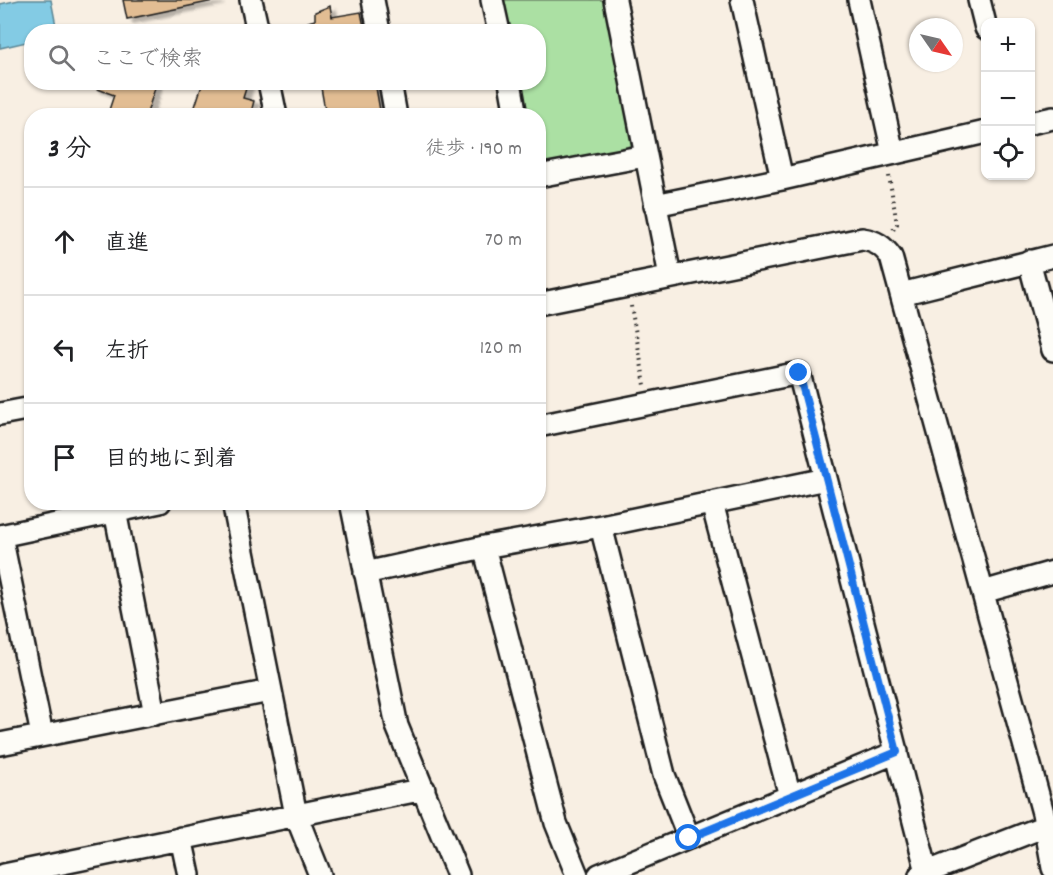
<!DOCTYPE html>
<html lang="ja">
<meta charset="utf-8">
<style>
:root{--surface:#fff;--page:#f2f2f2;--text:#202124;--muted:#757577;--line:#e0e0e0}
body{margin:0;font-family:Dekko,"Klee One",sans-serif;background:var(--page);color:var(--text)}
.controls{position:absolute;right:18px;top:18px;display:grid;overflow:hidden;border-radius:12px;box-shadow:0 2px 4px #0004}
.controls button{width:54px;height:54px;display:grid;place-items:center;padding:0;border:0;border-bottom:2px solid var(--line);background:var(--surface);color:var(--text);font:30px sans-serif}
.compass{position:absolute;left:909px;top:18px;width:54px;height:54px;border-radius:50%;background:var(--surface);box-shadow:0 2px 4px #0004;rotate:124deg}
.stop{position:absolute;width:18px;height:18px;margin:-14px;border:4px solid #1a73e8;border-radius:50%;background:#fff}
.stop.end{background:#1a73e8;border-color:#fff;box-shadow:0 2px 6px #0008}
.list{margin:0;padding:0;list-style:none}
h2{display:flex;justify-content:space-between;align-items:center;height:78px;margin:0;padding:0 24px;font-size:26px}
h2 small{font-size:20px;font-weight:400;color:var(--muted)}
.list li{display:grid;grid-template-columns:39px 1fr auto;gap:18px;align-items:center;box-sizing:border-box;height:108px;padding:0 24px;border-top:2px solid var(--line)}
.list b{display:block;font-size:22px;white-space:nowrap}
.list em{font-size:20px;font-style:normal;color:var(--muted)}
.icon{flex:none;width:33px;height:33px;fill:none;stroke:currentColor;stroke-width:2;stroke-linecap:round;stroke-linejoin:round}
.map{position:relative;flex:none;width:1053px;height:875px;overflow:hidden}
.search{position:absolute;background:var(--surface);box-shadow:0 2px 4px #0004;left:24px;top:24px;width:522px;height:66px;display:flex;align-items:center;gap:15px;box-sizing:border-box;padding:0 21px;border-radius:24px;color:var(--muted);font-size:22px}
.panel{position:absolute;background:var(--surface);box-shadow:0 2px 4px #0004;left:24px;top:108px;width:522px;height:402px;border-radius:24px}
.map>svg:first-child{display:block}
</style>
<div class="map">
<svg width="1053" height="875" viewBox="0 0 1053 875">
<defs>
<filter id="shadow"><feDropShadow dx="6" dy="4" stdDeviation="1.5" flood-color="#0004"/></filter>
</defs>
<rect width="100%" height="100%" fill="#f8efe3"/>
<filter id="ink" filterUnits="userSpaceOnUse"><feTurbulence type="fractalNoise" baseFrequency=".0167" numOctaves="2"/><feDisplacementMap in="SourceGraphic" scale="12" xChannelSelector="R" yChannelSelector="G"/><feConvolveMatrix kernelMatrix="1 2 1 2 8 2 1 2 1" color-interpolation-filters="sRGB"/></filter>
<g filter="url(#ink)">
<path fill="#abe0a3" stroke="#647e60" stroke-width="1.5" d="M504 0H608L636 150 539 166 538 116 526 115 520 83 538 82V32L510 31Z"/>
<path fill="#83cbe4" stroke="#5a8594" stroke-width="1.5" d="M19 0H51L57 31 32 32 31 41 0 48V4Z"/>
<path fill="#e2bd93" stroke="#1c1c1c" stroke-width="1.5" filter="url(#shadow)" d="M123 0H218L127 19Z
M330 6 332 17 361 12 365 32H310L308 22 315 20V12Z
M97 82H157L146 116H107L114 95 95 88Z
M203 82H248L243 98 254 101 250 116H192Z
M320 82H375L381 116H326Z"/>
<g fill="none" stroke-linecap="round" stroke-linejoin="round">
<defs>
<path id="minor" d="M251 0 258 32
M373 0 379 32
M492 0 499 32
M615 0 670 276
M742 0 782 179 986 132
M859 0 893 153
M979 0 986 28
M269 82 276 116
M390 82 396 116
M510 82 516 116
M1030 123 1053 118
M538 176 645 156
M655 205 782 179
M1029 261 1053 350
M901 294 1053 256
M538 304 862 239C876 241 883 246 891 257L1043 813 1053 868
M0 414 32 408
M538 426 799 373 927 872
M233 502 296 815 320 875
M351 502 397 726 458 875
M712 503 790 796
M115 511 155 714
M601 526 664 775 689 838
M0 536 160 502
M1 536 42 735
M484 547 556 823 577 875
M365 573 484 547 601 526 826 479
M983 592 1053 572
M0 744 270 691
M181 838 189 875
M4 875 424 789
M599 875 897 752
M920 875 1053 823"/>
</defs>
<use href="#minor" stroke="#1c1c1c" stroke-width="26"/>
<path stroke="#1c1c1c" stroke-width="4" stroke-dasharray="1.5 4.5" stroke-linecap="butt" d="M889 176 897 224 893 230
M631 306 645 385"/>
<use href="#minor" stroke="#fdfcf7" stroke-width="21"/>
</g>
</g>
<g fill="none" stroke-linecap="round" stroke-linejoin="round" filter="url(#ink)">
<path stroke="#1a73e8" stroke-width="8" d="M689 838 897 752 799 373"/>
</g>
</svg>
<div class="controls">
<button>+</button>
<button>−</button>
<button><svg class="icon" aria-label="locate" viewBox="0 0 24 24"><circle cx="12" cy="12" r="6"/><path d="M12 2v4M12 18v4M2 12h4M18 12h4"/></svg></button>
</div>
<svg class="compass" viewBox="-18 -18 36 36"><path d="M0-13l5 13h-10z" fill="#e53935"/><path d="M0 13l5-13h-10z" fill="#757577"/></svg>
<div class="stop" style="left:689px;top:838px"></div>
<div class="stop end" style="left:799px;top:373px"></div>
<div class="search"><svg class="icon" aria-label="search" viewBox="0 0 24 24"><circle cx="10" cy="10" r="6"/><path d="M15 15l6 6"/></svg>ここで検索</div>
<section class="panel">
<h2>3 分<small>徒歩 · 190 m</small></h2>
<ul class="list">
<li><svg class="icon" aria-label="ahead" viewBox="0 0 24 24"><path d="M12 20V5M6 11l6-6 6 6"/></svg><div><b>直進</b></div><em>70 m</em></li>
<li><svg class="icon" aria-label="left" viewBox="0 0 24 24"><path d="M17 20v-9H6M10 6l-5 5 5 5"/></svg><div><b>左折</b></div><em>120 m</em></li>
<li><svg class="icon" aria-label="arrive" viewBox="0 0 24 24"><path d="M6 21V4h12l-3 4 3 4H6"/></svg><div><b>目的地に到着</b></div></li>
</ul>
</section>
</div>
